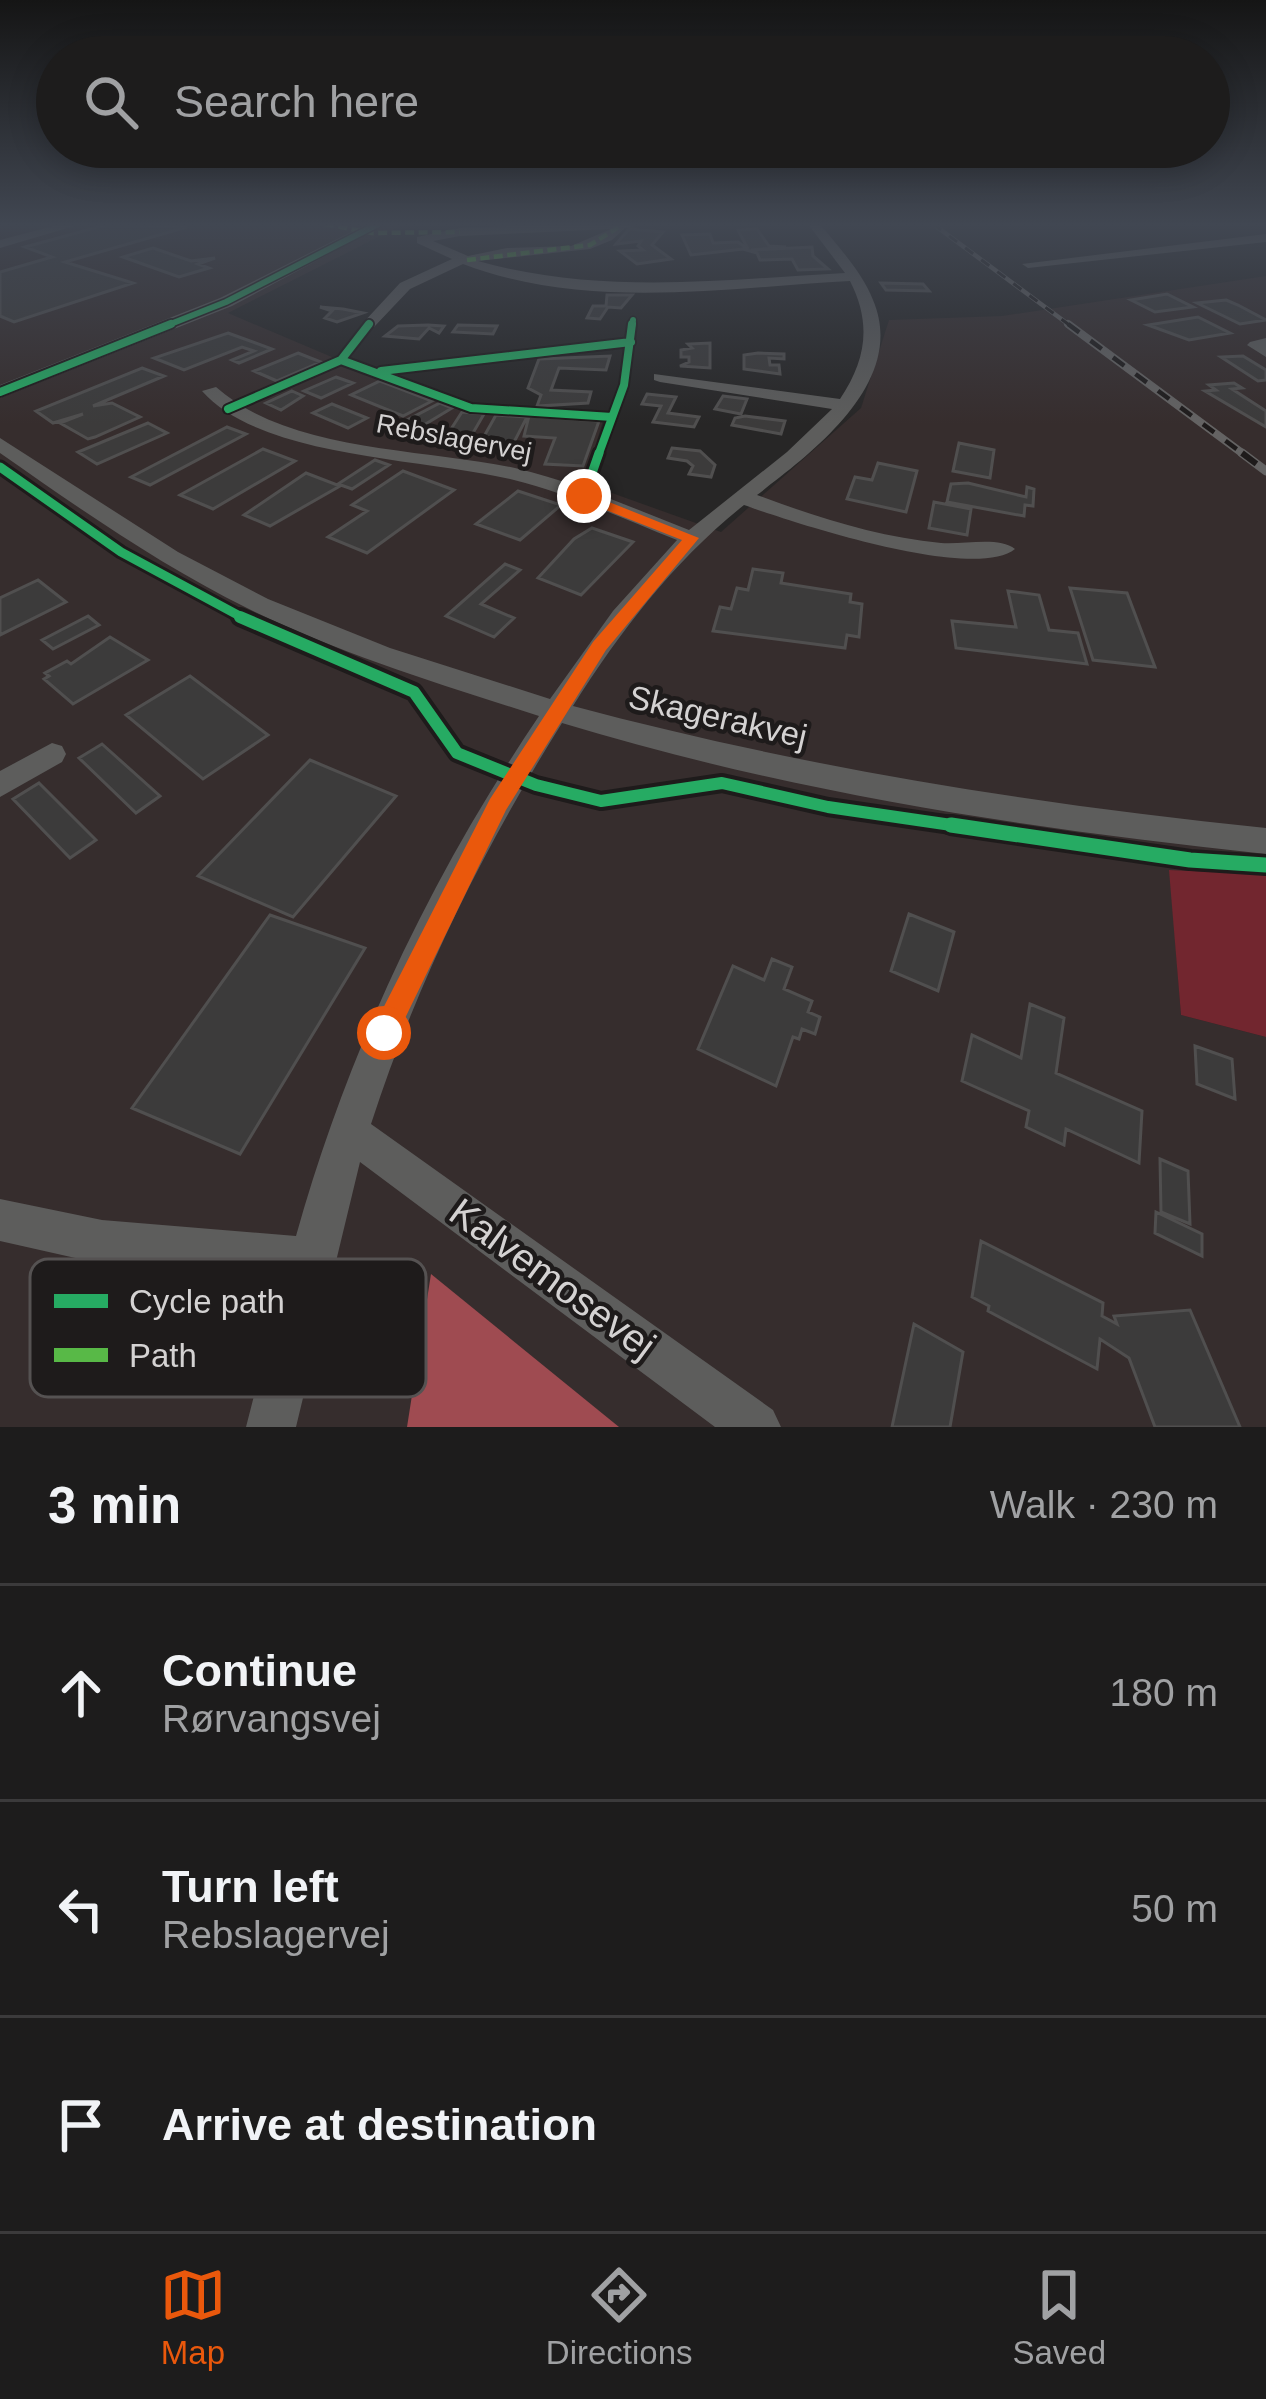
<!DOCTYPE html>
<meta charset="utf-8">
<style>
:root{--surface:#1d1c1c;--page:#2a2929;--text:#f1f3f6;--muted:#a0a1a3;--line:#3b3a3b;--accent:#ea580c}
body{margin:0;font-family:Arial,sans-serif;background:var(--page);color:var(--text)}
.stop{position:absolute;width:36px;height:36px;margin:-27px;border:9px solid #ea580c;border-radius:50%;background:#fff}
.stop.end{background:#ea580c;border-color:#fff;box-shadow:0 3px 12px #0008}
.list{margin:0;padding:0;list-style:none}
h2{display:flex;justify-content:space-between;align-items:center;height:156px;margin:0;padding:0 48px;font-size:51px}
h2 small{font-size:39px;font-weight:400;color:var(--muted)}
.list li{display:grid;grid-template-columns:78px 1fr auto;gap:36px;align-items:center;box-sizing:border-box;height:216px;padding:0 48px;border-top:3px solid var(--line)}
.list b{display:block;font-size:45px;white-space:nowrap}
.list p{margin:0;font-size:39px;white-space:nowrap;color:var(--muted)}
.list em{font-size:39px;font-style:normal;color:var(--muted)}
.icon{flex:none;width:66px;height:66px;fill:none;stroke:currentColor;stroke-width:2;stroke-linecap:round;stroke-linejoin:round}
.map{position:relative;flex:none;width:1266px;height:1427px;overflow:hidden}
.search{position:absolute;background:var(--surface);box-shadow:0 6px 30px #0003;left:36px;right:36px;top:36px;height:132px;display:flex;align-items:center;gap:30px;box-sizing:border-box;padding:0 42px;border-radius:66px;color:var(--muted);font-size:45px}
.sheet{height:804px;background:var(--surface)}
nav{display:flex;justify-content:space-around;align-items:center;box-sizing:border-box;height:168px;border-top:3px solid var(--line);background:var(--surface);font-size:33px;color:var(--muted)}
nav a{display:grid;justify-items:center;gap:6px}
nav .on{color:var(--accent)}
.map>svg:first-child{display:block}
</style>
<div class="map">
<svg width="1266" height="1427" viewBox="0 0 1266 1427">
<rect width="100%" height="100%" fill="#272626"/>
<path fill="#362d2d" d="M0 224H489L398 227 228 313 452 408 603 421 584 483 721 532 861 408 889 320 1002 316 1266 276V874L1170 870 1181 1015 1266 1037V1427H0Z"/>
<path fill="#72262f" d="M1169 870 1266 874V1037L1181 1015Z"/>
<path fill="#9f4b51" d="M431 1274 619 1427H407Z"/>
<path fill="#3c3b3b" stroke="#504f4f" stroke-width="3" d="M109 224 187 227 65 262 133 283 14 322 0 316V272L52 257 25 247Z
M629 229 663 232 652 245 671 259 637 264 620 251 643 250 638 246 641 241 616 244Z
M757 229 769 246 786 247 751 250 812 247 813 256 828 269 798 270 792 259 760 260 757 253 743 249 691 255 682 235 710 234 713 243 738 242 748 249 738 230Z
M153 248 191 261 215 258 198 264 209 268 179 277 123 257Z
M881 283 923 284 929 291 886 290Z
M1167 294 1193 307 1155 312 1131 300Z
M607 295H632L621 308 608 307 600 319 587 318 593 306H606Z
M1226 300 1238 305 1266 320 1240 324 1197 303Z
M320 307 343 309 363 313 337 322 325 318 332 311Z
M1198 317 1230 333 1189 340 1148 325Z
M428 325 444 326 439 333 429 328 419 339 385 336 398 326Z
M458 325 497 326 493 334 453 332Z
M228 333 272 349 239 363 232 360 254 351 242 347 184 370 154 358Z
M710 343V368L680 366 689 362V357H681V350L692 348 688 344Z
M298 353 321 362 277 381 254 371Z
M758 353 784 354V359L769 358 770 365H779L780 374 744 369V355Z
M610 356 606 370 559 368 551 390 591 392 588 403 537 406 541 395 528 388 539 359Z
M1243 356 1266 370V380L1258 381 1221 357Z
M142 368 164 376 93 406 112 403 140 417 95 437 88 439 60 423 83 414 53 423 36 411Z
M336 377 353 383 321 398 304 391Z
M380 381 432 401 403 416 351 395Z
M1234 383 1242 388 1232 389 1266 411V427L1205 391 1216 390 1209 385Z
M292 391 303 396 281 410 266 403Z
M647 394 676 397 668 413 699 417 694 427 653 422 661 406 642 404Z
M723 396 747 399 741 414 715 409Z
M440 403 452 408 404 437 388 430Z
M332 404 367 418 348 428 313 413Z
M462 412 484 414 466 445 442 443Z
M496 415 527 417 510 450 478 447Z
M529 416 599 421 583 466 545 464 555 438 524 436Z
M745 416 785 421 781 434 732 425 735 418Z
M148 423 167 433 97 464 78 452Z
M227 427 246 434 150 485 131 477Z
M959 443 994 450 990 478 953 471Z
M672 448 700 451 715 465 711 477 689 474 693 466 687 461 668 458Z
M263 449 295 461 213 509 180 495Z
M375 460 389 465 352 489 338 484Z
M878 463 917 471 906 512 847 499 855 477 872 480Z
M403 471 454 490 367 553 328 537 367 511 352 505Z
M306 473 340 486 270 526 244 515Z
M968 483 1026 497 1027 487 1034 489 1033 506 1025 505 1024 516 947 502 951 484Z
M518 491 561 505 520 540 476 524Z
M934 502 971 509 967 535 929 528Z
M592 528 633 542 581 595 538 578 574 539Z
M505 564 520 570 481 604 514 618 494 637 446 616Z
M753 569 783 573 781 583 851 594 850 602 862 604 859 637 847 635 845 648 713 631 720 607 731 609 737 588 748 590Z
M38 580 66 602 0 635V598Z
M1070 588 1127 593 1155 667 1093 660Z
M1008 591 1039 595 1049 630 1078 633 1087 664 956 648 952 621 1016 627Z
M88 616 99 625 53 649 42 640Z
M110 637 148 660 73 704 44 679 49 676 45 673 67 661 71 664Z
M190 676 268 735 203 779 126 715Z
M102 744 160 796 136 813 79 758Z
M310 760 396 796 293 917 198 876Z
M39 783 96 840 70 858 13 799Z
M909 914 954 932 938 991 891 971Z
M270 915 365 948 240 1154 132 1108Z
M772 959 792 967 784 989 812 1001 808 1012 820 1017 815 1034 802 1029 799 1039 793 1037 776 1086 698 1049 733 966 764 980Z
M1030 1004 1064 1018 1056 1073 1142 1111 1139 1163 1066 1129 1064 1145 1026 1127 1029 1111 962 1081 972 1035 1021 1058Z
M1195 1046 1232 1059 1235 1099 1197 1084Z
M1160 1159 1188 1171 1190 1224 1161 1212Z
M1156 1212 1202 1234V1256L1155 1233Z
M981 1241 1103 1303 1102 1316 1117 1324 1114 1316 1190 1310 1240 1427H1155L1129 1358 1100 1339 1097 1369 988 1311 989 1306 972 1297Z
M914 1324 963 1352 950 1427H892Z"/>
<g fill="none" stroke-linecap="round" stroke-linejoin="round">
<path fill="#5d5d5c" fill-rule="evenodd" d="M61 224H81L0 248V240Z
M560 224H647L625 228 612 240 590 249 478 261C599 295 720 280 845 273L808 224H820C840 249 862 272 873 300 908 382 812 453 757 495 816 517 878 537 941 543 963 545 999 536 1015 549 974 582 794 523 744 505 674 561 621 630 573 706 801 767 1031 804 1266 828V854C1028 829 792 793 562 723 483 849 417 982 371 1124L773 1410 781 1427H715L360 1162 296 1427H246L284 1279 102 1264 0 1241V1199L102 1220 296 1236C348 1050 431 876 539 716 440 684 340 654 247 608 160 565 80 509 0 453V438L178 552 268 599 390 648 550 699 613 611 677 540C624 519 570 494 514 480 427 458 262 459 202 391L216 387C289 452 422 448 515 468 575 482 632 508 689 530L787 452 832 409 660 382 654 380V374L840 399C866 360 872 324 850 281 722 288 586 311 463 264L410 289 374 327 362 324 400 283 452 259 417 243V237L460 228ZM611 229 571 246 507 248 468 256 433 241 460 236Z
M1266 234V242L1028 268 1022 264Z
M1266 338V357L1247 345 1250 342Z
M52 743 62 746 66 754 62 762 0 797V771Z"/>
<path fill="#5d5d5d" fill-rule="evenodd" d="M367 224H385L232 306 0 398V385L220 298Z"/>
<defs>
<path id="rail-far2" d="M933 224 1072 327"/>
<path id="rail-far1" d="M1068 324 1246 456"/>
<path id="rail" d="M1242 453 1266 471"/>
</defs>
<use href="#rail-far2" stroke="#646363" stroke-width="4.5"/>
<use href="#rail-far1" stroke="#646363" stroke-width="8"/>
<use href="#rail" stroke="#646363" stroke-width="9"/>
<use href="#rail-far2" stroke="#1e1b1b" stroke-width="3" stroke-dasharray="10" stroke-linecap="butt"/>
<use href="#rail-far1" stroke="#1e1b1b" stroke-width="4.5" stroke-dasharray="14" stroke-linecap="butt"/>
<use href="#rail" stroke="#1e1b1b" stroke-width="6" stroke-dasharray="18" stroke-linecap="butt"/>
<path stroke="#58b947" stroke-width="4.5" stroke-dasharray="9 4.5" stroke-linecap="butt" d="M325 224 372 233 460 232
M467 260 590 245 622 225"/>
<defs>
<path id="cycleway-far4" d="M163 327 226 302 378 224
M632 327 633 320"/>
<path id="cycleway-far3" d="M341 360 471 408 612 417
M381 371 631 342
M0 392 171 324
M228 409 341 360 369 324
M598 456 624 385 632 324"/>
<path id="cycleway-far2" d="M0 467 121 552 247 620
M584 496 599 453"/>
<path id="cycleway-far1" d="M240 617 414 692 457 753 536 785 601 801 722 783 828 807 972 828"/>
<path id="cycleway" d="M951 825 1190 860 1266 865"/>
</defs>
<use href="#cycleway-far4" stroke="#1e1b1b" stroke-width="9"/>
<use href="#cycleway-far3" stroke="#1e1b1b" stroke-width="12"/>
<use href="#cycleway-far2" stroke="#1e1b1b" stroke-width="15"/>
<use href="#cycleway-far1" stroke="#1e1b1b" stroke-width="20"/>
<use href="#cycleway" stroke="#1e1b1b" stroke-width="22"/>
<use href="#cycleway-far4" stroke="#26ab63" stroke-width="6"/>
<use href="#cycleway-far3" stroke="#26ab63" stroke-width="8"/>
<use href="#cycleway-far2" stroke="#26ab63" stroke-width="9"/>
<use href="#cycleway-far1" stroke="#26ab63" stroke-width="12"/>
<use href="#cycleway" stroke="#26ab63" stroke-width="15"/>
</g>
<linearGradient id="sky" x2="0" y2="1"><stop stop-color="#151515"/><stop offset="0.53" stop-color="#414752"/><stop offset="1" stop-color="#414752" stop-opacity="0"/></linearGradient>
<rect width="1266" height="424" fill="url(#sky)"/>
<path fill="#ea580c" d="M584 492 699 538 606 650 506 810 393 1043 384 1047 375 1043V1024L490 799 593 642 682 540 578 499Z"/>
<g text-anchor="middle" stroke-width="9" stroke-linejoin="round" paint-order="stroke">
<g font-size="27" fill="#d4d2d2" stroke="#1e1b1b">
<text transform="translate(454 438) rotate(11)" y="9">Rebslagervej</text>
</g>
<g font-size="33" fill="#d4d2d2" stroke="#1e1b1b">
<text transform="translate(718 716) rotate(13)" y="12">Skagerakvej</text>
</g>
<g font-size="39" fill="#d4d2d2" stroke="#1e1b1b">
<text transform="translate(553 1278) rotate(36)" y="14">Kalvemosevej</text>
</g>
</g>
<rect x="30" y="1259" width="396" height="138" rx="18" fill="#1e1b1b" stroke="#555252" stroke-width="3"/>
<rect x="54" y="1294" width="54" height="14" fill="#26ab63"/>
<rect x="54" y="1348" width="54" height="14" fill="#58b947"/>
<g font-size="33" fill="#d4d2d2">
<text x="129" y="1313">Cycle path</text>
<text x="129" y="1367">Path</text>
</g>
</svg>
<div class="stop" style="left:384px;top:1033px"></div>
<div class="stop end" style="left:584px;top:496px"></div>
<div class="search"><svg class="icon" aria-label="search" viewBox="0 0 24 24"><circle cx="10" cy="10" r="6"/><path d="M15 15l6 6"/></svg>Search here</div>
</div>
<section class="sheet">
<h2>3 min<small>Walk · 230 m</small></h2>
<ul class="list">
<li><svg class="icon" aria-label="ahead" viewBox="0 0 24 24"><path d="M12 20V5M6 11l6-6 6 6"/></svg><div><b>Continue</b><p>Rørvangsvej</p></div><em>180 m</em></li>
<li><svg class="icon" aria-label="left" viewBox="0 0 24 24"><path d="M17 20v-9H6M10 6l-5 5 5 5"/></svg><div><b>Turn left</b><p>Rebslagervej</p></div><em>50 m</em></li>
<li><svg class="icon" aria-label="arrive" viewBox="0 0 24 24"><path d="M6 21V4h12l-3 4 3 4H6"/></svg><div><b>Arrive at destination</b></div></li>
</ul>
</section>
<nav>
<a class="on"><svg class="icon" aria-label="map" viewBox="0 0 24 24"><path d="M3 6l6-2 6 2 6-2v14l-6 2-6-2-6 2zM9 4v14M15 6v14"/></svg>Map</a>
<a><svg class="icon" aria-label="directions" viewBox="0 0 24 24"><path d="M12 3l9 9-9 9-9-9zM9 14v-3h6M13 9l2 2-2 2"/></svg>Directions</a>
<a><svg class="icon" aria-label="saved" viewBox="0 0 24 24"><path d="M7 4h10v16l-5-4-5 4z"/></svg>Saved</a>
</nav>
